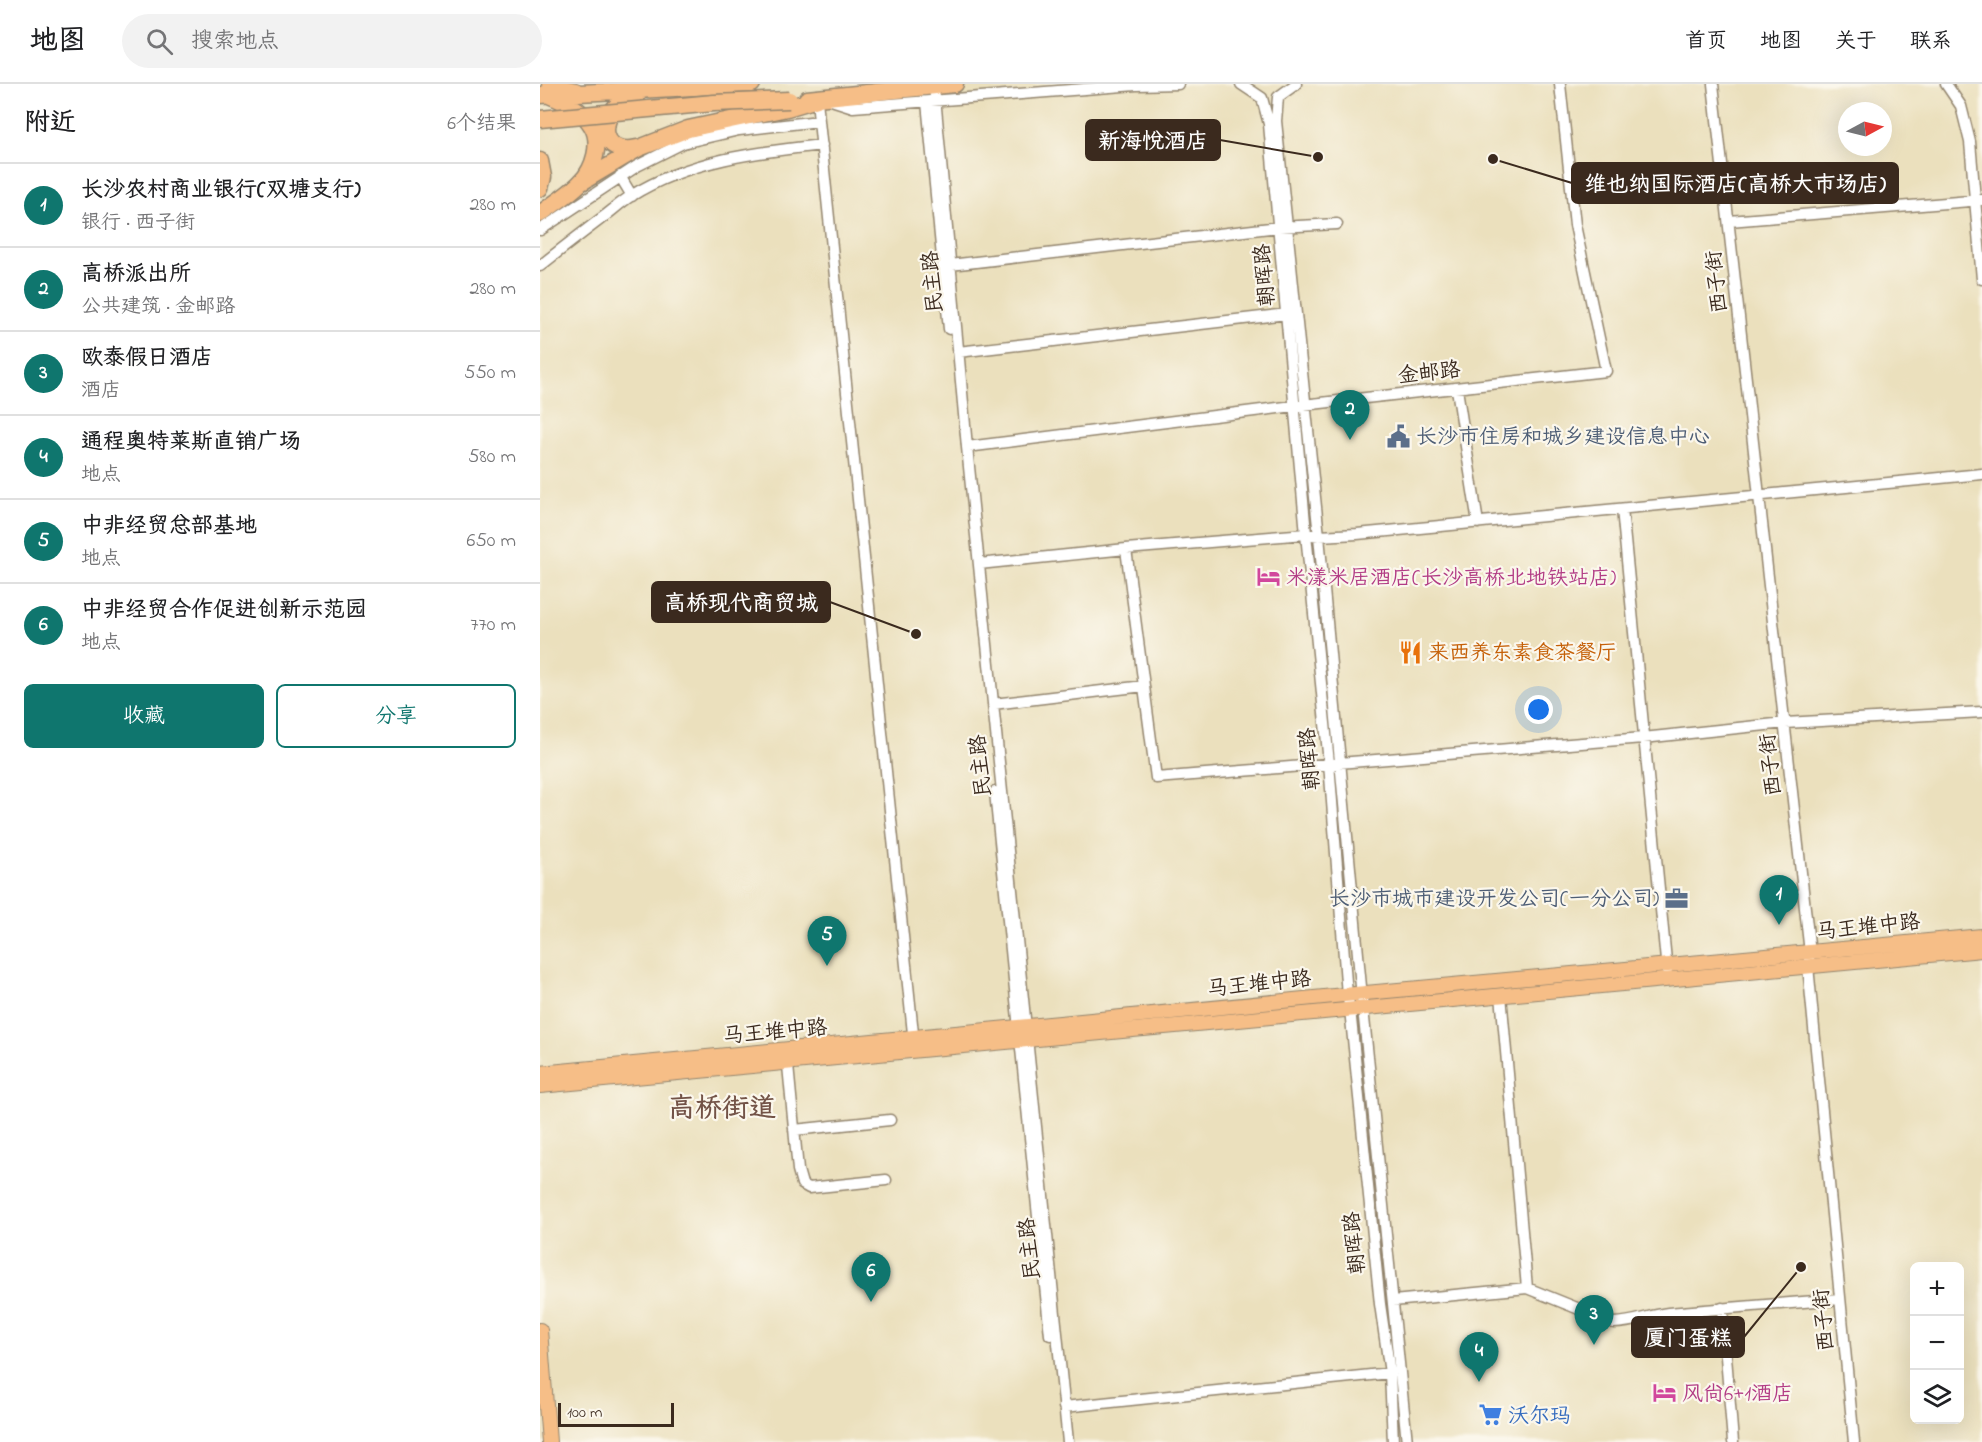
<!DOCTYPE html>
<html lang="zh">
<meta charset="utf-8">
<style>
:root{--surface:#fff;--page:#f2f2f2;--text:#202124;--muted:#757577;--line:#e0e0e0;--accent:#0f766e}
body{margin:0;font-family:"Indie Flower","LXGW WenKai TC",sans-serif;background:var(--page);color:var(--text)}
.controls{position:absolute;right:18px;bottom:18px;display:grid;overflow:hidden;border-radius:9px;box-shadow:0 6px 24px #0002}
.controls button{width:54px;height:54px;display:grid;place-items:center;padding:0;border:0;border-bottom:2px solid var(--line);background:var(--surface);color:var(--text);font:30px sans-serif}
.compass{position:absolute;left:1298px;top:18px;width:54px;height:54px;border-radius:50%;background:var(--surface);box-shadow:0 6px 24px #0002;rotate:83deg}
.scale{position:absolute;left:18px;bottom:15px;width:116px;box-sizing:border-box;padding-left:6px;border:3px solid #3b2a1e;border-top:0;font-size:16px;line-height:21px;white-space:nowrap;color:#3b2a1e;-webkit-text-stroke:4px #fbf7ec;paint-order:stroke}
.you{position:absolute;left:999px;top:626px;width:21px;height:21px;margin:-15px;border:4px solid #fff;border-radius:50%;background:#1a73e8;box-shadow:0 0 0 9px #1a73e833}
.badge{display:grid;place-items:center;width:39px;height:39px;border-radius:50%;background:var(--accent);color:#fff;font-size:20px;font-weight:700}
.pin{position:absolute;translate:-50% -50px;filter:drop-shadow(0 2px 3px #0008)}
.pin::after{content:'';position:absolute;top:32px;width:21px;height:18px;background:inherit;clip-path:polygon(0 0,100% 0,50% 100%)}
.list{margin:0;padding:0;list-style:none}
h2{display:flex;justify-content:space-between;align-items:center;height:78px;margin:0;padding:0 24px;font-size:26px}
h2 small{font-size:20px;font-weight:400;color:var(--muted)}
.list li{display:grid;grid-template-columns:39px 1fr auto;gap:18px;align-items:center;box-sizing:border-box;height:84px;padding:0 24px;border-top:2px solid var(--line)}
.list b{display:block;font-size:22px;white-space:nowrap}
.list p{margin:0;font-size:20px;white-space:nowrap;color:var(--muted)}
.list em{font-size:20px;font-style:normal;color:var(--muted)}
.actions{display:flex;gap:12px;padding:18px 24px}
.actions a{flex:1;padding:14px 0;border:2px solid var(--accent);border-radius:9px;text-align:center;font-size:21px;color:var(--accent)}
.actions .main{background:var(--accent);color:#fff}
.icon{flex:none;width:33px;height:33px;fill:none;stroke:currentColor;stroke-width:2;stroke-linecap:round;stroke-linejoin:round}
.map{position:relative;flex:none;width:1442px;height:1358px;overflow:hidden}
header{display:flex;align-items:center;gap:36px;box-sizing:border-box;height:84px;padding:0 30px;background:var(--surface);border-bottom:2px solid var(--line)}
header strong{font-size:28px}
nav{display:flex;gap:33px;margin-inline-start:auto;font-size:21px}
.search{width:420px;height:54px;background:var(--page);display:flex;align-items:center;gap:15px;box-sizing:border-box;padding:0 21px;border-radius:33px;color:var(--muted);font-size:22px}
main{display:flex}
aside{flex:1;background:var(--surface)}
.map>svg:first-child{display:block}
</style>
<header>
<strong>地图</strong>
<div class="search"><svg class="icon" aria-label="search" viewBox="0 0 24 24"><circle cx="10" cy="10" r="6"/><path d="M15 15l6 6"/></svg>搜索地点</div>
<nav><a>首页</a><a>地图</a><a>关于</a><a>联系</a></nav>
</header>
<main>
<aside>
<h2>附近<small>6个结果</small></h2>
<ul class="list">
<li><span class="badge">1</span><div><b>长沙农村商业银行(双塘支行)</b><p>银行 · 西子街</p></div><em>280 m</em></li>
<li><span class="badge">2</span><div><b>高桥派出所</b><p>公共建筑 · 金邮路</p></div><em>280 m</em></li>
<li><span class="badge">3</span><div><b>欧泰假日酒店</b><p>酒店</p></div><em>550 m</em></li>
<li><span class="badge">4</span><div><b>通程奥特莱斯直销广场</b><p>地点</p></div><em>580 m</em></li>
<li><span class="badge">5</span><div><b>中非经贸总部基地</b><p>地点</p></div><em>650 m</em></li>
<li><span class="badge">6</span><div><b>中非经贸合作促进创新示范园</b><p>地点</p></div><em>770 m</em></li>
</ul>
<div class="actions"><a class="main">收藏</a><a>分享</a></div>
</aside>
<div class="map">
<svg width="1442" height="1358" viewBox="0 0 1442 1358">
<rect width="100%" height="100%" fill="#fbf7ec"/>
<filter id="ink" filterUnits="userSpaceOnUse"><feTurbulence type="fractalNoise" baseFrequency=".0167" numOctaves="2"/><feDisplacementMap in="SourceGraphic" scale="12" xChannelSelector="R" yChannelSelector="G"/><feConvolveMatrix kernelMatrix="1 2 1 2 8 2 1 2 1" color-interpolation-filters="sRGB"/></filter>
<filter id="wash" filterUnits="userSpaceOnUse"><feTurbulence type="fractalNoise" baseFrequency=".008" numOctaves="4" result="noise"/><feDisplacementMap in="SourceGraphic" scale="24" xChannelSelector="R" yChannelSelector="G"/><feGaussianBlur stdDeviation="1.35" result="paint"/><feColorMatrix in="noise" values="0 0 0 0 0 0 0 0 0 0 0 0 0 0 0 0 0 1.4 0 .05"/><feComposite in="paint" operator="in"/></filter>
<g filter="url(#wash)">
<rect width="100%" height="100%" fill="#ebe0bd"/>
</g>
<g filter="url(#ink)">
<g fill="none" stroke-linecap="round" stroke-linejoin="round">
<defs>
<path id="minor" d="M701 0 722 14 729 40 766 450 789 679 807 911 810 925 840 1220 850 1289 853 1358
M756 0 738 13 736 37 779 452 823 924 867 1358
M1173 0 1270 869 1268 882 1314 1358
M1406 0 1421 22 1430 58 1442 195
M394 2 427 363 528 1358
M288 15 313 23 596 1 638 0
M387 18 409 245
M279 37 374 959
M80 92 92 112
M1189 137 1442 116
M0 146 97 82 143 59 199 46 279 37 277 15
M410 181 739 143 797 140
M0 182C20 166 41 150 62 134 72 127 81 118 91 112 148 76 217 68 282 61
M418 268 747 230
M917 305 938 439
M427 363 754 322 1066 287 1035 141 1020 0
M1082 425 1127 887
M586 465 616 694 1103 654 1245 639 1442 628
M439 480 586 465 766 450 779 452 817 450 1442 390
M453 620 604 602
M455 708 510 1251
M961 911 987 1204
M247 971 258 1086 262 1100 269 1104 346 1096
M254 1046 350 1036
M853 1217 987 1204 1074 1239C1093 1239 1110 1231 1128 1229L1300 1215
M1182 1224 1193 1358
M524 1323 850 1289"/>
<path id="major" d="M9 0 36 6
M0 989C268 965 536 937 804 911 1017 890 1230 873 1442 852
M0 1002 1442 866
M0 1246 9 1358"/>
<path id="highway" d="M0 11 212 0
M267 15 415 0
M97 64C61 72 57 36 82 17 87 13 93 11 99 9
M0 77 3 93 0 104
M42 98 99 64 148 45 247 24 277 15
M0 130C13 120 30 110 41 98 54 85 62 59 52 42 44 28 26 18 11 12"/>
</defs>
<use href="#minor" stroke="#93856e" stroke-width="13"/>
<use href="#major" stroke="#93856e" stroke-width="16"/>
<use href="#highway" stroke="#93856e" stroke-width="19"/>
<use href="#minor" stroke="#fff" stroke-width="10"/>
<use href="#major" stroke="#f6be87" stroke-width="14"/>
<use href="#highway" stroke="#f6be87" stroke-width="16"/>
<defs>
<path id="highway-bridge" d="M0 35 174 19 249 16"/>
</defs>
<use href="#highway-bridge" stroke="#93856e" stroke-width="19" stroke-linecap="butt"/>
<use href="#highway-bridge" stroke="#f6be87" stroke-width="16"/>
</g>
</g>
<defs>
<symbol id="civic-bare" viewBox="-9 -9 18 18"><path d="M-.6-6.5H3V-4.5H.6V-3L4-1V1h2V6H-6V1h2V-1L-.6-3ZM-1.2 2.5V6h2.4V2.5Z" fill="#5c6f8a" stroke="#fbf7ec" stroke-width="2.5" paint-order="stroke"/></symbol>
<symbol id="hotel-bare" viewBox="-9 -9 18 18"><path d="M-6-4.5h1.5V1H6V5H4.5V3h-9V5H-6ZM-4 0a1.8 1.8 0 1 1 3.6 0ZM.5 0V-2.5h3Q6-2.5 6 0Z" fill="#d1479c" stroke="#fbf7ec" stroke-width="2.5" paint-order="stroke"/></symbol>
<symbol id="restaurant-bare" viewBox="-9 -9 18 18"><path d="M-5-6h1v4h1v-4h1v4h1v-4h1v5L-1.5 .5V6h-2V.5L-5-1ZM5-6V6H3V1.5H1.5Q1.5-4 5-6Z" fill="#e8710a" stroke="#fbf7ec" stroke-width="2.5" paint-order="stroke"/></symbol>
<symbol id="office-bare" viewBox="-9 -9 18 18"><path d="M-6-3h4V-5.5h4V-3h4V5H-6ZM-1-4.5V-3h2v-1.5ZM-6 0V1H6V0Z" fill="#5c6f8a" stroke="#fbf7ec" stroke-width="2.5" paint-order="stroke"/></symbol>
<symbol id="supermarket-bare" viewBox="-9 -9 18 18"><path d="M-6-5.5h2.5l.6 2H6L4.5 2H-2.5L-4.4-4H-6ZM-1.5 3.2a1.3 1.3 0 1 0 .1 0ZM3 3.2a1.3 1.3 0 1 0 .1 0Z" fill="#3f7fe0" stroke="#fbf7ec" stroke-width="2.5" paint-order="stroke"/></symbol>
</defs>
<g fill-rule="evenodd">
<use href="#civic-bare" x="842" y="336" width="33" height="33"/>
<use href="#hotel-bare" x="712" y="476" width="33" height="33"/>
<use href="#restaurant-bare" x="854" y="552" width="33" height="33"/>
<use href="#office-bare" x="1120" y="798" width="33" height="33"/>
<use href="#hotel-bare" x="1108" y="1292" width="33" height="33"/>
<use href="#supermarket-bare" x="934" y="1314" width="33" height="33"/>
</g>
<g text-anchor="middle" stroke-width="4.5" stroke-linejoin="round" paint-order="stroke">
<g font-size="21" fill="#3b2a1e" stroke="#fbf7ec">
<text transform="translate(724 191) rotate(-95)" y="7">朝晖路</text>
<text transform="translate(392 198) rotate(-95)" y="7">民主路</text>
<text transform="translate(1176 198) rotate(-96)" y="7">西子街</text>
<text transform="translate(889 288) rotate(-6)" y="7">金邮路</text>
<text transform="translate(769 675) rotate(-95)" y="7">朝晖路</text>
<text transform="translate(1230 681) rotate(-96)" y="7">西子街</text>
<text transform="translate(440 682) rotate(-96)" y="7">民主路</text>
<text transform="translate(1328 842) rotate(-6)" y="7">马王堆中路</text>
<text transform="translate(719 899) rotate(-6)" y="7">马王堆中路</text>
<text transform="translate(235 947) rotate(-5)" y="7">马王堆中路</text>
<text transform="translate(814 1159) rotate(-96)" y="7">朝晖路</text>
<text transform="translate(489 1165) rotate(-96)" y="7">民主路</text>
<text transform="translate(1283 1236) rotate(-95)" y="7">西子街</text>
</g>
<g font-size="21" fill="#4e5e75" stroke="#fbf7ec" text-anchor="start">
<text x="876" y="359">长沙市住房和城乡建设信息中心</text>
<text x="1119" y="821" text-anchor="end">长沙市城市建设开发公司(一分公司)</text>
</g>
<g font-size="21" fill="#b23c85" stroke="#fbf7ec" text-anchor="start">
<text x="746" y="500">米漾米居酒店(长沙高桥北地铁站店)</text>
<text x="1142" y="1316">风尚6+1酒店</text>
</g>
<g font-size="21" fill="#c56008" stroke="#fbf7ec" text-anchor="start">
<text x="888" y="575">来西养东素食茶餐厅</text>
</g>
<g font-size="21" fill="#366cbe" stroke="#fbf7ec" text-anchor="start">
<text x="968" y="1338">沃尔玛</text>
</g>
<g font-size="27" font-weight="bold" fill="#735347" stroke="#fbf7ec">
<text x="182" y="1032">高桥街道</text>
</g>
</g>
<path fill="none" stroke="#3b2a1e" stroke-width="2" d="M778 73L680 56M953 75L1032 99M376 550L290 518M1261 1183L1204 1253"/>
<g fill="#3b2a1e" stroke="#fbf7ec" stroke-width="2">
<circle cx="778" cy="73" r="6"/>
<circle cx="953" cy="75" r="6"/>
<circle cx="376" cy="550" r="6"/>
<circle cx="1261" cy="1183" r="6"/>
</g>
<g fill="#3b2a1e" stroke="#3b2a1e" stroke-width="2">
<rect x="546" y="36" width="134" height="40" rx="6"/>
<rect x="1032" y="79" width="326" height="40" rx="6"/>
<rect x="112" y="498" width="178" height="40" rx="6"/>
<rect x="1092" y="1233" width="112" height="40" rx="6"/>
</g>
<g font-size="22" text-anchor="middle" font-weight="bold" fill="#fff">
<text x="613" y="64">新海悦酒店</text>
<text x="1195" y="107">维也纳国际酒店(高桥大市场店)</text>
<text x="201" y="526">高桥现代商贸城</text>
<text x="1148" y="1261">厦门蛋糕</text>
</g>
</svg>
<div class="controls">
<button>+</button>
<button>−</button>
<button><svg class="icon" aria-label="layers" viewBox="0 0 24 24"><path d="M12 4l9 5-9 5-9-5zM3 14l9 5 9-5"/></svg></button>
</div>
<svg class="compass" viewBox="-18 -18 36 36"><path d="M0-13l5 13h-10z" fill="#e53935"/><path d="M0 13l5-13h-10z" fill="#757577"/></svg>
<div class="scale">100 m</div>
<div class="you"></div>
<div class="pin badge" style="left:1239px;top:841px">1</div>
<div class="pin badge" style="left:810px;top:356px">2</div>
<div class="pin badge" style="left:1054px;top:1261px">3</div>
<div class="pin badge" style="left:939px;top:1298px">4</div>
<div class="pin badge" style="left:287px;top:882px">5</div>
<div class="pin badge" style="left:331px;top:1218px">6</div>
</div>
</main>
